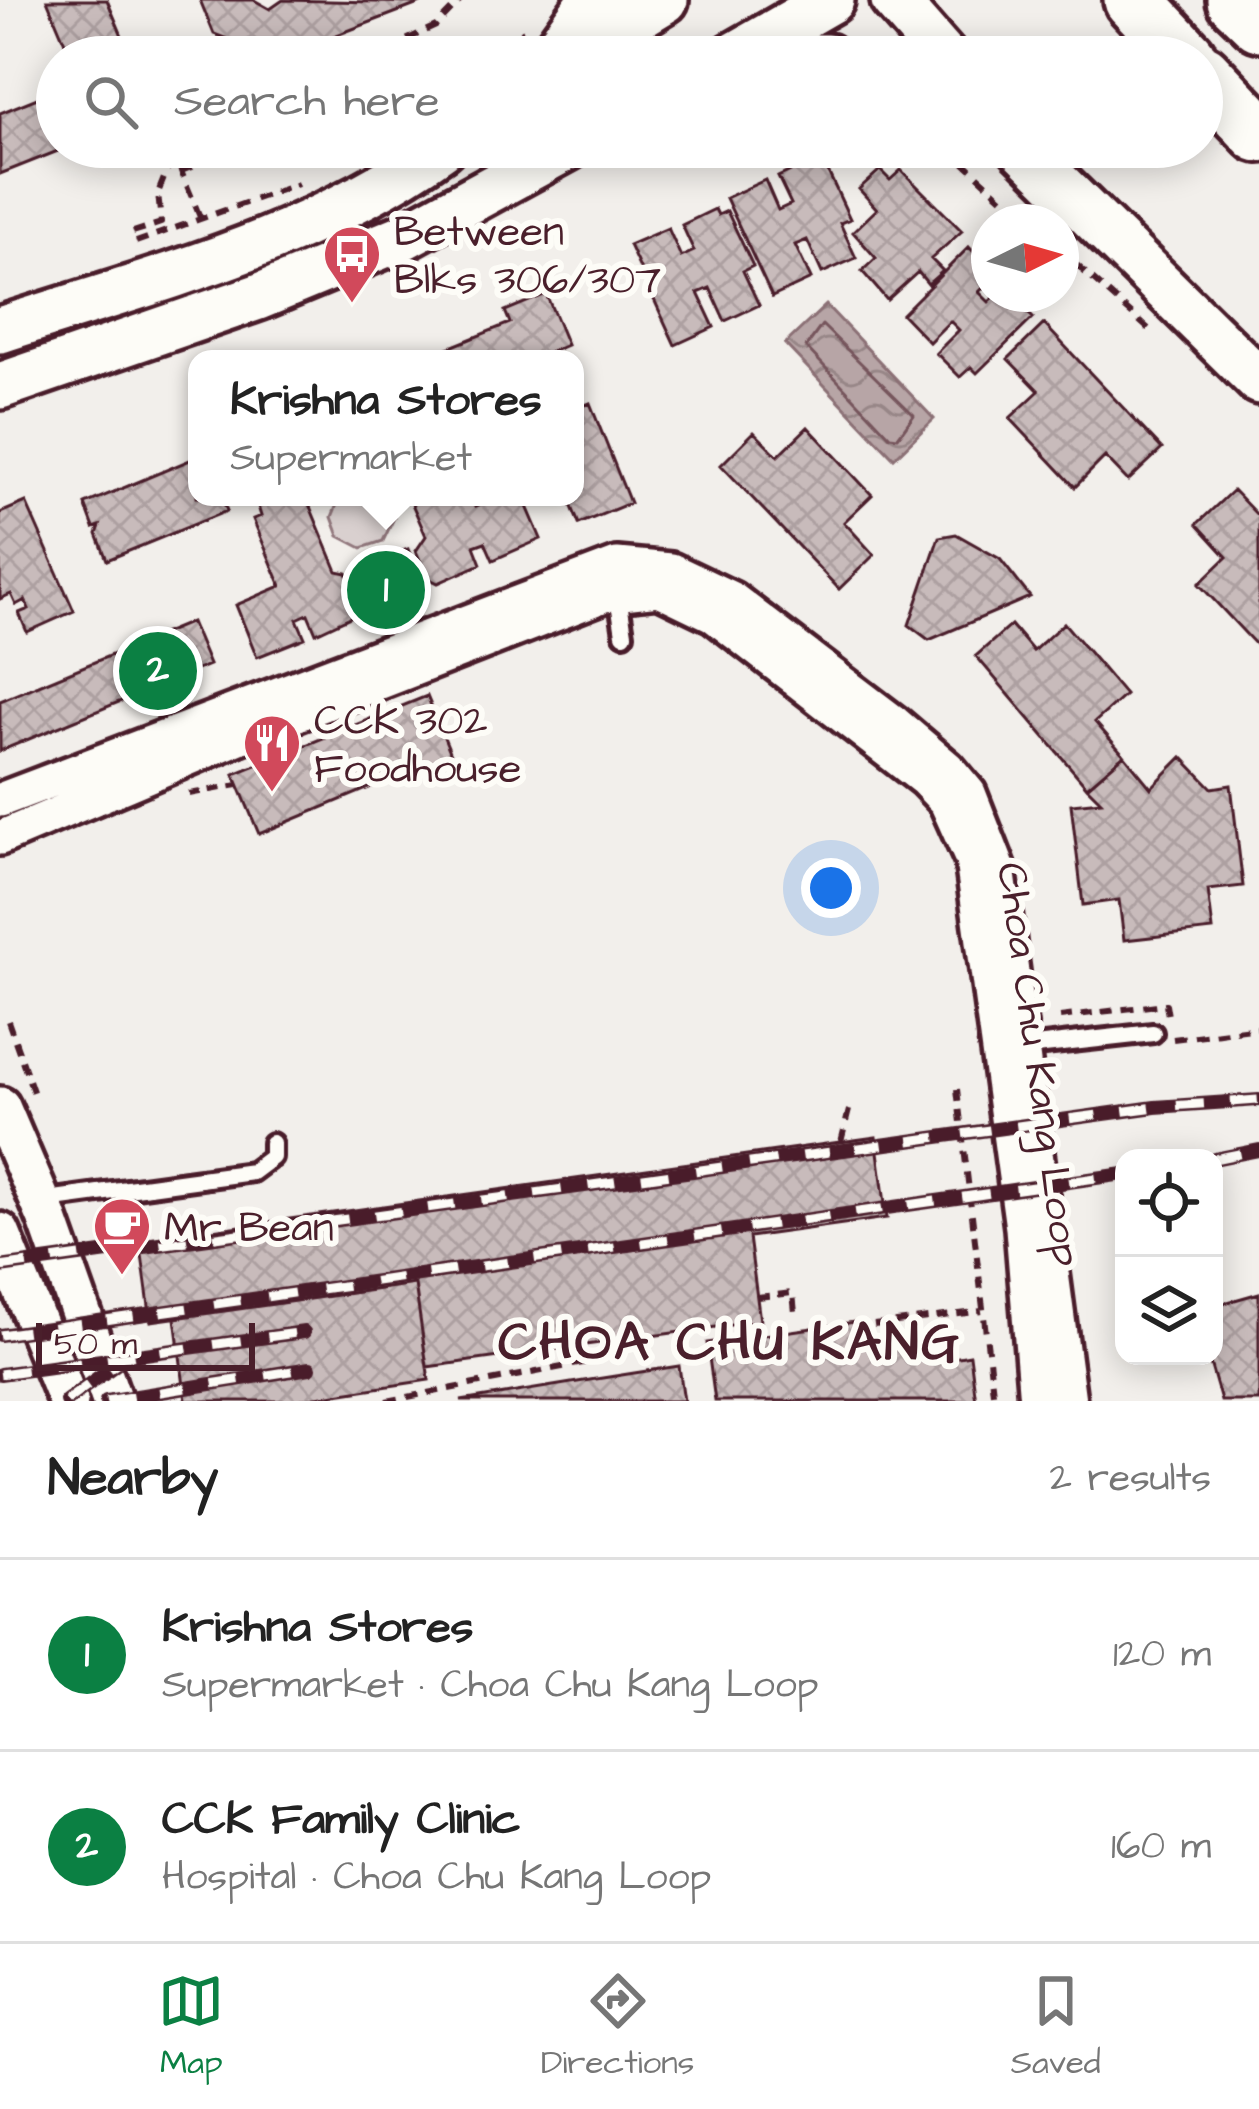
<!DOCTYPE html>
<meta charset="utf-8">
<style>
:root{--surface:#fff;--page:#f6f6f6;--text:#222;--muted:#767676;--line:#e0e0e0;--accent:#0b8043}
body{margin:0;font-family:"Architects Daughter",sans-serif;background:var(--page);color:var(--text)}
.controls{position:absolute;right:36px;bottom:36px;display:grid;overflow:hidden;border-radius:24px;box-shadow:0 6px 30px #0003}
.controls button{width:108px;height:108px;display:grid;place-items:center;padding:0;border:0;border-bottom:3px solid var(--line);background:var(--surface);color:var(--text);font:60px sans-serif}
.compass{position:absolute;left:971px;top:204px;width:108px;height:108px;border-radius:50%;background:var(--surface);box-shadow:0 6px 30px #0003;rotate:85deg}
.scale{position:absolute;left:36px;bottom:30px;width:219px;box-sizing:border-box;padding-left:12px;border:6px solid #4a1f2b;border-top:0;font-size:33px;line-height:42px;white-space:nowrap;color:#4a1f2b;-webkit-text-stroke:9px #fdfcf7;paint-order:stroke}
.you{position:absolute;left:831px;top:888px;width:42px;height:42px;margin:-30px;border:9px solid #fff;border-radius:50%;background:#1a73e8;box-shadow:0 0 0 18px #1a73e833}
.badge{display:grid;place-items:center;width:78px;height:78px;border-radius:50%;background:var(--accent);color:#fff;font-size:39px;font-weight:700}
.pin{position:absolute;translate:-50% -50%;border:6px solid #fff;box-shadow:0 3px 12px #0006}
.popup{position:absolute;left:188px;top:350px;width:396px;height:156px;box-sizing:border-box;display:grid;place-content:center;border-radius:24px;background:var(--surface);filter:drop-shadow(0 3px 9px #0005);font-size:39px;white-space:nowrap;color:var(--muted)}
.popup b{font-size:45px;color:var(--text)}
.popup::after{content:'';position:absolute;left:50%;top:100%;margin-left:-24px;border:24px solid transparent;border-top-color:var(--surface)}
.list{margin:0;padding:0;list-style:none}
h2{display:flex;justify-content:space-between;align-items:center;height:156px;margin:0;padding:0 48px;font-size:51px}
h2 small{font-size:39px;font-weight:400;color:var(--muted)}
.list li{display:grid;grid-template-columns:78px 1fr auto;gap:36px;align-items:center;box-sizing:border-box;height:192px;padding:0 48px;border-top:3px solid var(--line)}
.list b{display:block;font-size:45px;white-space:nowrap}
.list p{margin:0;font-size:39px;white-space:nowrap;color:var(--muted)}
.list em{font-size:39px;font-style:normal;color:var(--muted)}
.icon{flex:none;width:66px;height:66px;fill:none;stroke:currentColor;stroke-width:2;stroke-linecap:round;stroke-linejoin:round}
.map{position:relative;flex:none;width:1259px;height:1401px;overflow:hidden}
.search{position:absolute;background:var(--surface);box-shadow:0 6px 30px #0003;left:36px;right:36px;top:36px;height:132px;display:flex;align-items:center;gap:30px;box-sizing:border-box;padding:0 42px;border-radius:66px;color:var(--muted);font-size:45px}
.sheet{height:540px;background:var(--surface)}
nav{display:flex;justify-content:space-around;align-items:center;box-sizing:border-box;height:168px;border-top:3px solid var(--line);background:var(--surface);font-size:33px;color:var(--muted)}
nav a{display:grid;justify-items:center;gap:6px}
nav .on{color:var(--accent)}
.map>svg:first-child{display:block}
</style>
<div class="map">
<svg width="1259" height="1401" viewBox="0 0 1259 1401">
<defs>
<pattern id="water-waves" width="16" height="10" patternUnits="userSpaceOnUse" patternTransform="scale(3)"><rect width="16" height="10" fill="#b7a5a6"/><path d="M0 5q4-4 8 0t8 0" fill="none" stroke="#978687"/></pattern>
<pattern id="building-cross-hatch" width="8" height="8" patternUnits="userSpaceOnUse" patternTransform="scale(3)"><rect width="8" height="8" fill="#c8bbbb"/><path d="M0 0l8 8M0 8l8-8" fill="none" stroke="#ada0a1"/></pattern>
</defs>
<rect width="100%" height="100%" fill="#f2efeb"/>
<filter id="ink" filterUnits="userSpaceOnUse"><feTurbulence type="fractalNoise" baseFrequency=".00833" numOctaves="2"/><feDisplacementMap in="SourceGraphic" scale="24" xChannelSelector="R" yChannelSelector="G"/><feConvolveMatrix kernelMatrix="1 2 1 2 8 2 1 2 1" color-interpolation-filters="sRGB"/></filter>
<g filter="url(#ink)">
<path fill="#d9d0cf" stroke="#92787d" stroke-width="3" d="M340 497H386L394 518 383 541 362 548 339 536 332 517Z"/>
<path fill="url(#water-waves)" stroke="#8b6f75" stroke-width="3" d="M826 305 934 419 894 458 785 344Z"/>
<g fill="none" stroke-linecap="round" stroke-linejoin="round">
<path stroke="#76555c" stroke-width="3" d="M822 325 914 415 898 437 890 436 806 347Z"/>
</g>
<path fill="url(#building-cross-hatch)" stroke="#4a1f2b" stroke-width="3" d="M47 0H107L131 57H71Z
M200 0H254L270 9 283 0 421 3 279 57H235L219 51 225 38 214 34Z
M57 90V147H68L0 174V113Z
M812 161 815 167 824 163 850 219 840 223 856 258 822 273 807 240 795 245 811 279 772 297 726 198 765 180 778 210 791 204 778 177Z
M880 170 890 180 901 170 962 231 931 259 943 271 928 284 918 272 887 300 862 271 876 258 853 232 877 209 859 189Z
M715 209 718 215 727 211 753 266 743 271 759 305 725 321 710 288 698 293 714 327 675 345 629 245 668 228 681 257 694 251 682 225Z
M969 247 989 268V282L979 292 989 302 997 294H1020L1033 307 1027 312 1033 318 977 373 971 367 960 377 936 353 959 330 950 321 929 342 902 314Z
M546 294 567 345 548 353 551 359H421L510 323 505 311Z
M1044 324 1162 449 1128 481 1105 457 1075 487 1010 418 1039 391 1008 359Z
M590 403 630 503 579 524 568 497H575V409Z
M808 427 872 495 844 522 874 555 839 589 721 465 754 432 778 456Z
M197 457V497H240L224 503 227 511 107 560 97 534 100 526 94 528 85 504Z
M1233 490 1259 517V648L1199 584 1227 557 1197 524Z
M255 497H306L337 571 347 573 363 611 316 633 308 614 297 619 305 638 257 657 236 605 281 586 253 519 261 516Z
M409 497H471L475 507 498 497H523L541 539 493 560 485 542 474 546 481 564 438 583 428 578 416 551 426 536Z
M26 502 74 611 27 632 19 613 29 609 25 600 16 605 11 594 0 599V513Z
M956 534 1000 559 1030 597 929 640 909 625 939 537Z
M408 549 423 586 369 608 354 570Z
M191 622 209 665 0 751V701Z
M1064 623 1125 695 1095 722 1124 755 1087 787 976 656 1011 625 1033 651Z
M427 696 451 754 259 834 234 774Z
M1124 755 1151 788 1182 757 1212 788 1231 785 1243 886 1208 890 1213 930 1124 940 1119 900 1083 905 1071 804 1101 801 1087 787Z
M876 1137 887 1218 749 1237 760 1321 427 1367 415 1284 151 1321 140 1240Z
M415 1284 429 1380 290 1401H186L175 1318Z
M1259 1293V1401H1221L1208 1356H1214V1306Z
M862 1321 865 1342 926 1333 929 1362 970 1355 976 1401H715L707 1343Z
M679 1366 684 1401H461L596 1379Z"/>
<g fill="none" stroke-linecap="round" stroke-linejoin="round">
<defs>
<path id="service" d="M624 634 619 602 628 590
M1026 1047 1153 1033
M40 1201 252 1172 272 1157V1143"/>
<path id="minor" d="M0 800 617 565 671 570 732 599 895 723 948 768 969 793 998 867 1069 1401
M0 838 249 733 604 595 659 589 713 615 925 780 946 802 972 860 1022 1228 1036 1401"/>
<path id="tertiary" d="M0 1107 47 1217 112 1401
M0 1233 68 1401"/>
<path id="secondary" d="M894 0 944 57
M571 57 665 0
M732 57 831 0
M770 57H827
M1021 147 1259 381
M0 330C153 280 310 242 442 147
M0 386 258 297 401 238 568 147"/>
<path id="motorway" d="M1133 0 1187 57
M1236 0 1259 22
M558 57 599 0
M1202 73 1259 133"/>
</defs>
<use href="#service" stroke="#4a1f2b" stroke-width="26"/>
<use href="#minor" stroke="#4a1f2b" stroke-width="42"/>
<use href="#tertiary" stroke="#4a1f2b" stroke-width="48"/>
<use href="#secondary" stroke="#4a1f2b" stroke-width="54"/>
<use href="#motorway" stroke="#4a1f2b" stroke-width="66"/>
<path stroke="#4a1f2b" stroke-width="6" stroke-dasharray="12 9" stroke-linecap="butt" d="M369 57 436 26 461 0
M487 57 524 31
M171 147 200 217
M947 147 1029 222
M347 159 363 147
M181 171 242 147
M133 232 161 223 158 193 174 153
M136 242 298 184
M1061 251 1153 333
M189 794 238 785
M1060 1017 1166 1004 1168 1016
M8 1021 35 1097
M1173 1039 1259 1028
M957 1089 994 1401
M841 1142 851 1102
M757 1297 793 1293 795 1313
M874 1325 982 1311
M387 1401 593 1361"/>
<use href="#service" stroke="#fdfcf7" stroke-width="16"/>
<use href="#minor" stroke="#fdfcf7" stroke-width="33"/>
<use href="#tertiary" stroke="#fdfcf7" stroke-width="39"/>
<use href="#secondary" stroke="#fdfcf7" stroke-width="45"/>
<use href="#motorway" stroke="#fdfcf7" stroke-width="57"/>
<defs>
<path id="rail" d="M1214 1159 1259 1150
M0 1267 1155 1107 1259 1100
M0 1335 1124 1174
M0 1374 304 1332
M66 1401 122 1360
M106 1401 310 1368"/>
</defs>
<use href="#rail" stroke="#4a1f2b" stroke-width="14"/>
<use href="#rail" stroke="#fdfcf7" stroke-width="9" stroke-dasharray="27" stroke-linecap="butt"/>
</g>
</g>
<defs>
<symbol id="bus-pin" viewBox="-11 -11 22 30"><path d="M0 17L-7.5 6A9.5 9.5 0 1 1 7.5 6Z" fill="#d1495b" stroke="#fdfcf7"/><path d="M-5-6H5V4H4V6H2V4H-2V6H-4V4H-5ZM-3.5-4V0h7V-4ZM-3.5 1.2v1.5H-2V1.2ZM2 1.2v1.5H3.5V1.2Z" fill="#fff"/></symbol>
<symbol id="restaurant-pin" viewBox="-11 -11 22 30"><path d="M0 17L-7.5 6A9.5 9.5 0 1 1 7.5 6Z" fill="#d1495b" stroke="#fdfcf7"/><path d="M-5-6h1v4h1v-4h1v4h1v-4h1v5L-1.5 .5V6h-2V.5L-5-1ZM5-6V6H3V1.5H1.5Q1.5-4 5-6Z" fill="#fff"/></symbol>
<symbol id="cafe-pin" viewBox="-11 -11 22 30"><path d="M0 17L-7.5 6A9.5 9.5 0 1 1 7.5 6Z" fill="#d1495b" stroke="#fdfcf7"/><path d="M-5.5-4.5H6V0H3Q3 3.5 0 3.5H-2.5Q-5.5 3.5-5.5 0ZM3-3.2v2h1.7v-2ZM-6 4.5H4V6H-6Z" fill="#fff"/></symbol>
</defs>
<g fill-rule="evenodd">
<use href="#bus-pin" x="319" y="221" width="66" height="90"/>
<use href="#restaurant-pin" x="239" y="710" width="66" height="90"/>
<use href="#cafe-pin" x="89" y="1193" width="66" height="90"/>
</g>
<g text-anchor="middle" stroke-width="12" stroke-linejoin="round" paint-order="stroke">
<g font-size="42" fill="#4a1f2b" stroke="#fdfcf7" text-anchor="start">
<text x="394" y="245">Between<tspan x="394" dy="48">Blks 306/307</tspan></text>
<text x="314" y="734">CCK 302<tspan x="314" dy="48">Foodhouse</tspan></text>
<text x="164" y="1241">Mr Bean</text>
</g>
<g font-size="42" fill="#4a1f2b" stroke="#fdfcf7">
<text transform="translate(1041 1064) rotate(82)" y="15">Choa Chu Kang Loop</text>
</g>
<g font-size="54" font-weight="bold" letter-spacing="3" fill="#4a1f2b" stroke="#fdfcf7">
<text x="730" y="1359">CHOA CHU KANG</text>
</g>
</g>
</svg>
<div class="controls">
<button><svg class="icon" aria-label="locate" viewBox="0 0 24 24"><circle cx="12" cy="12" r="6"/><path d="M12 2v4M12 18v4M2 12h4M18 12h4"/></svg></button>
<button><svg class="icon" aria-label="layers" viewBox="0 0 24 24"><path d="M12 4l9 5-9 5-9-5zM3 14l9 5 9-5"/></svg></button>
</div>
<svg class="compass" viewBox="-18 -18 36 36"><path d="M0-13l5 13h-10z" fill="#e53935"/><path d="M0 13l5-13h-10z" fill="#767676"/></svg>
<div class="scale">50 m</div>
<div class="you"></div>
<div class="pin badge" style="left:386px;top:590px">1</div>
<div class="popup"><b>Krishna Stores</b>Supermarket</div>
<div class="pin badge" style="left:158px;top:671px">2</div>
<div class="search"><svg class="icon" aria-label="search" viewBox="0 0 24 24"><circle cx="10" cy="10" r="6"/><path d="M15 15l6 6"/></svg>Search here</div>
</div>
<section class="sheet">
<h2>Nearby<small>2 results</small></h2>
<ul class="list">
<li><span class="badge">1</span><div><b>Krishna Stores</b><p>Supermarket · Choa Chu Kang Loop</p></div><em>120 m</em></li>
<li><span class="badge">2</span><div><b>CCK Family Clinic</b><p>Hospital · Choa Chu Kang Loop</p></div><em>160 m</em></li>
</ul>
</section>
<nav>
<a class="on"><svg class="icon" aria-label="map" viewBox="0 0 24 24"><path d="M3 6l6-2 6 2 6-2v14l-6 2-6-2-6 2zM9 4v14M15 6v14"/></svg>Map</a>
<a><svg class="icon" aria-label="directions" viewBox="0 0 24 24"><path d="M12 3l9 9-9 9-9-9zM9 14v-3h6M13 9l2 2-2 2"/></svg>Directions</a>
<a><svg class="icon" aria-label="saved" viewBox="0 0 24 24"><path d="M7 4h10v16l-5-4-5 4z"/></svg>Saved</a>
</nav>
